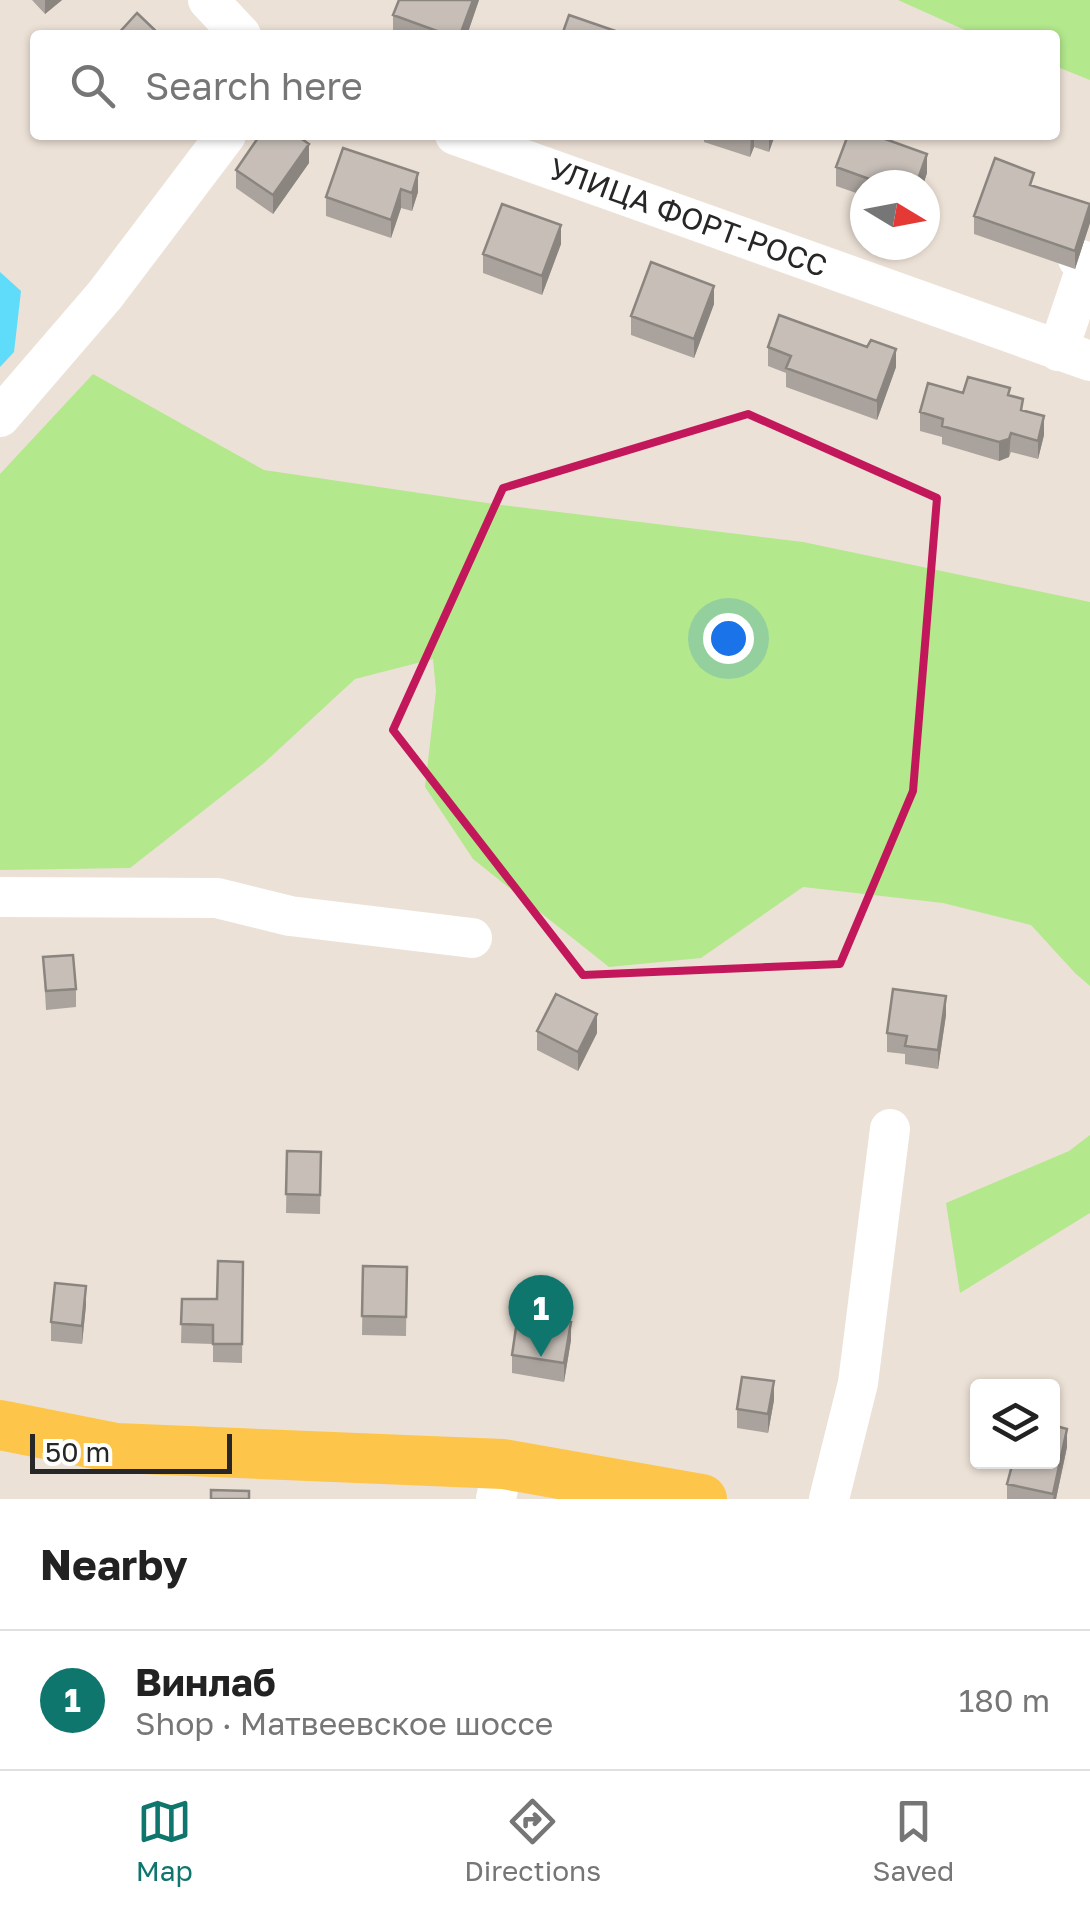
<!DOCTYPE html>
<meta charset="utf-8">
<style>
:root{--surface:#fff;--page:#f2f2f2;--text:#222;--muted:#767676;--line:#e0e0e0;--accent:#0f766e}
body{margin:0;font-family:"Golos Text",sans-serif;background:var(--page);color:var(--text)}
.controls{position:absolute;right:30px;bottom:30px;display:grid;overflow:hidden;border-radius:10px;box-shadow:0 2px 8px #0004}
.controls button{width:90px;height:90px;display:grid;place-items:center;padding:0;border:0;border-bottom:2px solid var(--line);background:var(--surface);color:var(--text);font:50px sans-serif}
.compass{position:absolute;left:850px;top:170px;width:90px;height:90px;border-radius:50%;background:var(--surface);box-shadow:0 2px 8px #0004;rotate:100deg}
.scale{position:absolute;left:30px;bottom:25px;width:202px;box-sizing:border-box;padding-left:10px;border:5px solid #272727;border-top:0;font-size:28px;line-height:35px;white-space:nowrap;color:#272727;-webkit-text-stroke:8px #fff;paint-order:stroke}
.you{position:absolute;left:728px;top:638px;width:35px;height:35px;margin:-25px;border:8px solid #fff;border-radius:50%;background:#1a73e8;box-shadow:0 0 0 15px #1a73e833}
.badge{display:grid;place-items:center;width:65px;height:65px;border-radius:50%;background:var(--accent);color:#fff;font-size:32px;font-weight:700}
.pin{position:absolute;translate:-50% -82px;filter:drop-shadow(0 2px 5px #0008)}
.pin::after{content:'';position:absolute;top:52px;width:35px;height:30px;background:inherit;clip-path:polygon(0 0,100% 0,50% 100%)}
.list{margin:0;padding:0;list-style:none}
h2{display:flex;justify-content:space-between;align-items:center;height:130px;margin:0;padding:0 40px;font-size:42px}
h2 small{font-size:32px;font-weight:400;color:var(--muted)}
.list li{display:grid;grid-template-columns:65px 1fr auto;gap:30px;align-items:center;box-sizing:border-box;height:140px;padding:0 40px;border-top:2px solid var(--line)}
.list b{display:block;font-size:38px;white-space:nowrap}
.list p{margin:0;font-size:32px;white-space:nowrap;color:var(--muted)}
.list em{font-size:32px;font-style:normal;color:var(--muted)}
.icon{flex:none;width:55px;height:55px;fill:none;stroke:currentColor;stroke-width:2;stroke-linecap:round;stroke-linejoin:round}
.map{position:relative;flex:none;width:1090px;height:1499px;overflow:hidden}
.search{position:absolute;background:var(--surface);box-shadow:0 2px 8px #0004;left:30px;right:30px;top:30px;height:110px;display:flex;align-items:center;gap:25px;box-sizing:border-box;padding:0 35px;border-radius:10px;color:var(--muted);font-size:38px}
.sheet{height:270px;background:var(--surface)}
nav{display:flex;justify-content:space-around;align-items:center;box-sizing:border-box;height:140px;border-top:2px solid var(--line);background:var(--surface);font-size:28px;color:var(--muted)}
nav a{display:grid;justify-items:center;gap:5px}
nav .on{color:var(--accent)}
.map>svg:first-child{display:block}
</style>
<div class="map">
<svg width="1090" height="1499" viewBox="0 0 1090 1499">
<rect width="100%" height="100%" fill="#ece1d6"/>
<path fill="#b3e88d" d="M898 0H1090V80L1055 66V35H976Z
M93 374 264 470 494 504 803 542 1090 602V986L1075 973 1031 925 943 903 803 887 701 958 609 967 473 859 425 787 436 691 433 659 355 679 263 764 130 868 0 870V474Z
M1090 1135V1213L960 1293 946 1203 1069 1151Z"/>
<path fill="#5edcf9" d="M0 272 21 291 14 352 0 367Z"/>
<g fill="none" stroke-linecap="round" stroke-linejoin="round">
<path stroke="#fff" stroke-width="40" d="M208 0 241 35
M455 135 1090 361
M1058 351 1088 262 1078 259
M0 417 105 295 226 135
M0 897 217 898 290 916 472 938
M496 1499 503 1464
M829 1499 858 1383 890 1129"/>
<path stroke="#fdc54a" stroke-width="50" d="M0 1425 116 1448 503 1464 702 1499"/>
</g>
<path fill="#aaa39d" d="M32 0H62L45 14Z
M479 0 467 35 393 34V15Z
M704 135H775L769 152 754 147 750 157 704 142Z
M309 163 273 214 236 188V170Z
M836 167 927 173 923 185H865V196L836 186Z
M418 173V192L412 211 401 208 391 238 326 216V197Z
M1034 186 1090 223 1075 269 974 234V216Z
M561 244 542 295 483 273V254Z
M714 304 694 358 631 335V316Z
M768 347 896 367 877 420 786 387V373L768 366Z
M963 393 1010 395 1044 435 1038 459 1011 452 1009 457 999 461 942 444V437L920 431V412Z
M43 957 76 989V1007L46 1010Z
M946 1015 938 1069 905 1064V1054L887 1052V1033Z
M537 1031 597 1033 578 1071 537 1050Z
M287 1151 321 1152 320 1214 286 1213Z
M243 1262 242 1363 213 1362V1344L181 1343 182 1299H217Z
M363 1266 407 1267 406 1336 362 1335Z
M86 1305 82 1344 51 1341V1322Z
M571 1340 564 1382 512 1373V1355Z
M774 1400 768 1433 737 1428V1409Z
M1067 1447 1056 1499H1007V1484Z"/>
<path fill="#8b8580" d="M45 0H62L45 14Z
M473 0H479L467 35H460Z
M751 135H754V147L750 157Z
M769 135H775L769 152Z
M309 144V163L273 214V195Z
M927 154V173L923 185H916Z
M418 173V192L412 211V193Z
M401 189V208L391 238V220Z
M1090 204V223L1075 269V251Z
M561 225V244L542 295V276Z
M714 286V304L694 358V339Z
M896 349V367L877 420V401Z
M1044 416V435L1038 459V441Z
M1011 433 1009 457 999 461V442Z
M946 996V1015L938 1069V1050Z
M597 1014V1033L578 1071V1052Z
M86 1286V1305L82 1344V1326Z
M571 1322V1340L564 1382V1363Z
M774 1381V1400L768 1433V1414Z
M1067 1429V1447L1056 1499H1053Z"/>
<path fill="#c6beb7" stroke="#8b8580" stroke-width="2.5" d="M399 0H473L460 35H448L393 15Z
M137 13 160 35H117Z
M569 15 627 35H562Z
M260 135H296L309 144 273 195 236 170Z
M848 135H874L927 154 916 185H886L836 167Z
M343 148 418 173 412 193 401 189 391 220 326 197Z
M995 158 1034 173 1030 185 1090 204 1075 251 974 216Z
M502 204 561 225 542 276 483 254Z
M651 262 714 286 694 339 631 316Z
M779 315 867 347 871 340 896 349 877 401 786 368 791 356 768 347Z
M968 377 1010 388 1008 395 1023 399 1021 410 1044 416 1038 441 1011 433 1009 439 999 442 942 426 943 419 920 412 928 383 963 393Z
M73 955 76 989 46 991 43 957Z
M893 989 946 996 938 1050 905 1046 907 1036 887 1033Z
M556 994 597 1014 578 1052 537 1031Z
M287 1151 321 1152 320 1195 286 1194Z
M218 1261 243 1262 242 1344H213V1325L181 1324 182 1299H217Z
M363 1266 407 1267 406 1317 362 1316Z
M55 1283 86 1286 82 1326 51 1322Z
M518 1314 571 1322 564 1363 512 1355Z
M742 1377 774 1381 768 1414 737 1409Z
M1052 1425 1067 1429 1053 1494 1007 1484 1013 1462H1052Z
M211 1490 249 1491V1499H211Z"/>
<path fill="none" stroke="#c2185b" stroke-width="8" stroke-linejoin="round" d="M748 414 937 498 913 791 840 964 583 975 393 730 503 488Z"/>
<g text-anchor="middle" stroke-width="9" stroke-linejoin="round" paint-order="stroke">
<g font-size="30" fill="#272727" stroke="#fff">
<text transform="translate(688 218) rotate(20)" y="10">УЛИЦА ФОРТ-РОСС</text>
</g>
</g>
</svg>
<div class="controls">
<button><svg class="icon" aria-label="layers" viewBox="0 0 24 24"><path d="M12 4l9 5-9 5-9-5zM3 14l9 5 9-5"/></svg></button>
</div>
<svg class="compass" viewBox="-18 -18 36 36"><path d="M0-13l5 13h-10z" fill="#e53935"/><path d="M0 13l5-13h-10z" fill="#767676"/></svg>
<div class="scale">50 m</div>
<div class="you"></div>
<div class="pin badge" style="left:541px;top:1357px">1</div>
<div class="search"><svg class="icon" aria-label="search" viewBox="0 0 24 24"><circle cx="10" cy="10" r="6"/><path d="M15 15l6 6"/></svg>Search here</div>
</div>
<section class="sheet">
<h2>Nearby<small></small></h2>
<ul class="list">
<li><span class="badge">1</span><div><b>Винлаб</b><p>Shop · Матвеевское шоссе</p></div><em>180 m</em></li>
</ul>
</section>
<nav>
<a class="on"><svg class="icon" aria-label="map" viewBox="0 0 24 24"><path d="M3 6l6-2 6 2 6-2v14l-6 2-6-2-6 2zM9 4v14M15 6v14"/></svg>Map</a>
<a><svg class="icon" aria-label="directions" viewBox="0 0 24 24"><path d="M12 3l9 9-9 9-9-9zM9 14v-3h6M13 9l2 2-2 2"/></svg>Directions</a>
<a><svg class="icon" aria-label="saved" viewBox="0 0 24 24"><path d="M7 4h10v16l-5-4-5 4z"/></svg>Saved</a>
</nav>
